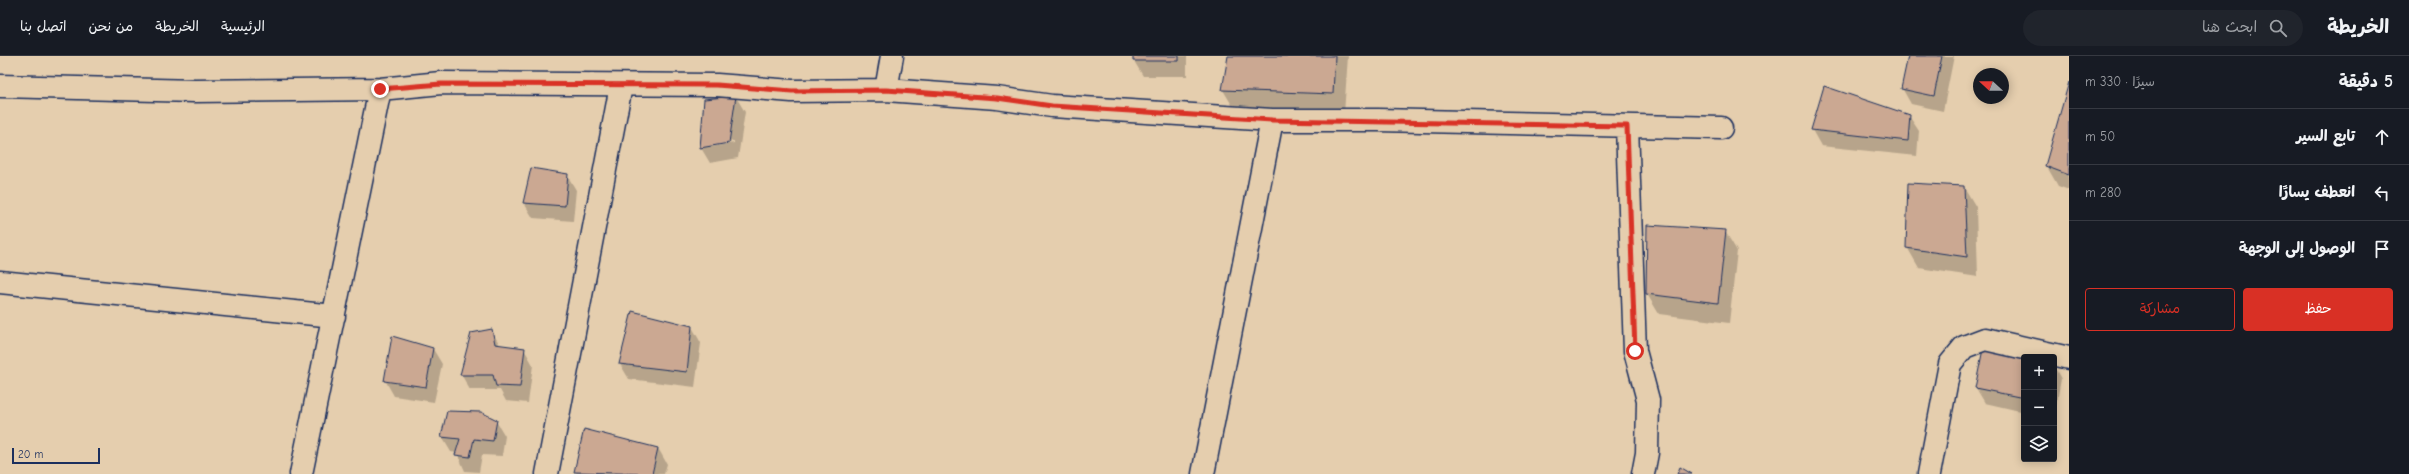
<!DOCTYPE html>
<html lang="ar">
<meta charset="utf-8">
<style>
:root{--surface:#171b24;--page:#20242c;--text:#f1f3f6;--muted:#9ea1a6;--line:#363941;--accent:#d93025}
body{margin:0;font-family:"Comic Neue","Playpen Sans Arabic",sans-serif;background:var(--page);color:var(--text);direction:rtl}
.controls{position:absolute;right:12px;bottom:12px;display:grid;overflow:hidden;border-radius:4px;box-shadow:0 2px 10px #0003}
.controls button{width:36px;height:36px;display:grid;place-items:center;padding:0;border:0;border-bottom:1px solid var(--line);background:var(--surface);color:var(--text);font:20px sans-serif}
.compass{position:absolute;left:1973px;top:12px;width:36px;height:36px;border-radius:50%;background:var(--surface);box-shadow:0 2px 10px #0003;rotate:291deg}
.scale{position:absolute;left:12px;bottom:10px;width:88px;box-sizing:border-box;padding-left:4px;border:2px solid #1b2f5e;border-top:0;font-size:11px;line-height:14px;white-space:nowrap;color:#1b2f5e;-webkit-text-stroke:3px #e5ceae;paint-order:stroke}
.stop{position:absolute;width:12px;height:12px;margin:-9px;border:3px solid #d93025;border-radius:50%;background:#fff}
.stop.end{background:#d93025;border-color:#fff;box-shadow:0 1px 4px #0008}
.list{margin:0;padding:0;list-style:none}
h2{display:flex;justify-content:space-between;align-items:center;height:52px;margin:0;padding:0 16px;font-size:17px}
h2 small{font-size:13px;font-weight:400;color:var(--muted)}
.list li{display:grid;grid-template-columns:26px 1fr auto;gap:12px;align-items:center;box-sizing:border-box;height:56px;padding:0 16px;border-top:1px solid var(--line)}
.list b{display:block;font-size:15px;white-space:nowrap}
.list em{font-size:13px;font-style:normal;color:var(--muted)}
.actions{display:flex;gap:8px;padding:12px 16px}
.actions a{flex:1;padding:9px 0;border:1px solid var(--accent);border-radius:4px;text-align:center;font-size:14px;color:var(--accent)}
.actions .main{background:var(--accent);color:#fff}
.icon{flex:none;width:22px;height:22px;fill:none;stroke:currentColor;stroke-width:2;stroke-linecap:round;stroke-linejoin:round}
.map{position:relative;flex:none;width:2069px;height:418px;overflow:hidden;direction:ltr}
header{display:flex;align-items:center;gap:24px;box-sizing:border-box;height:56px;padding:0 20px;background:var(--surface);border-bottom:1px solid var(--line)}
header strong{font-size:19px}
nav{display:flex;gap:22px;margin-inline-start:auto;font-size:14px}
.search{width:280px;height:36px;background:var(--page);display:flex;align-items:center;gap:10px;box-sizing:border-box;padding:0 14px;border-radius:22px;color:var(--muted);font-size:15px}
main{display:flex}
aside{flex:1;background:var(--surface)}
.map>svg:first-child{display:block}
</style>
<header>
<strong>الخريطة</strong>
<div class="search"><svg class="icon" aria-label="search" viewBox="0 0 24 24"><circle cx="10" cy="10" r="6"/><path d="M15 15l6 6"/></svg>ابحث هنا</div>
<nav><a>الرئيسية</a><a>الخريطة</a><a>من نحن</a><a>اتصل بنا</a></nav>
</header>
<main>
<aside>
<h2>5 دقيقة<small>سيرًا · 330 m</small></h2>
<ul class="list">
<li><svg class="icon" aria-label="ahead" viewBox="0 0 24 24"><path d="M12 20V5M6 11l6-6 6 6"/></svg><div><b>تابع السير</b></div><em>50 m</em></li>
<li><svg class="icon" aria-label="left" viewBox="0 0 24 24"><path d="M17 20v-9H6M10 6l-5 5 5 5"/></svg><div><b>انعطف يسارًا</b></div><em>280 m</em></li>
<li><svg class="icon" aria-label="arrive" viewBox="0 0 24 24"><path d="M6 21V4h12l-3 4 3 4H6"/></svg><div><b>الوصول إلى الوجهة</b></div></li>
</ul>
<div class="actions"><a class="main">حفظ</a><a>مشاركة</a></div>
</aside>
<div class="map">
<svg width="2069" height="418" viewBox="0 0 2069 418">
<rect width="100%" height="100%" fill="#e5ceae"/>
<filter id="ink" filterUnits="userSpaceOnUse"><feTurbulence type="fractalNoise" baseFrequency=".025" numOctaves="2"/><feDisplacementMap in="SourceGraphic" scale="8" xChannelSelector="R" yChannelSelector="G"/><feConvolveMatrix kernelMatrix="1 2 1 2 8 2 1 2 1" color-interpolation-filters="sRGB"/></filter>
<g filter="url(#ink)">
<path fill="#0003" fill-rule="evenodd" d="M1134 0H1187V20H1143L1134 5Z
M1229 0H1348L1344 58 1235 54 1223 34Z
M1909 0H1954L1943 55 1911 48 1902 32Z
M2069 29V134L2058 130 2046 109Z
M1825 31 1909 60 1919 75 1917 100 1821 90 1812 74Z
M736 41 745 56 738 102 710 107 701 92 705 44ZM734 85V87L710 91V89Z
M567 119 576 134 573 165 533 162 524 147Z
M1964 131 1976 151 1978 221 1919 212 1907 191Z
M1725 175 1737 195 1729 267 1659 258 1647 238Z
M692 271 701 287 695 331 629 323 620 308Z
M491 274 500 289 524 293 533 309 528 347 506 345 500 334H470L461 318Z
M433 293 442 308 434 346 394 340 385 324Z
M2024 302V356L1985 347 1976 332Z
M2054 310 2061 323 2054 361Z
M496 365 505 380 502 400 482 399 479 416 465 415 457 397 451 396 442 381Z
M585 375 658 392 667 408 664 418H576Z"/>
<path fill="#cba892" stroke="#1b2f5e" d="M1133 0H1179V5H1133Z
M1228 0H1335L1333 38 1222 34Z
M1908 0H1942L1934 40 1901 33Z
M2069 26V119L2045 110Z
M1824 30 1910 59 1908 85 1811 74Z
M736 40 729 87 700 92 704 43Z
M531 112 568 118 565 150 523 147Z
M1908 127 1964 130 1967 201 1906 192Z
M1647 169 1726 174 1718 247 1646 238Z
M632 255 692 270 687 316 619 308Z
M492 273 495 288 525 292 520 331 496 330 493 319H460L471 277Z
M392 280 433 292 426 331 384 325Z
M1983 293 2024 301V342L1975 332Z
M447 355 481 356 497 364 493 385 474 383 470 401 455 399 460 383 441 381Z
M584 373 658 392 652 418 574 416Z
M1680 411 1692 418H1677Z"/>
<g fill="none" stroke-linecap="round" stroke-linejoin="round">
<defs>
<path id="street" d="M0 30 195 35 380 33 441 27 717 29 792 35 886 34 997 42 1052 50 1272 64H1378L1721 72
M886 34 892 0
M1627 70 1635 295 1648 344 1647 397 1643 418
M0 226 334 260
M301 418 380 33
M547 418 621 30
M1203 418 1272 64
M1929 418 1950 308 1964 291 1985 283 2069 302"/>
</defs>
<use href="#street" stroke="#1b2f5e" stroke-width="25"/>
<use href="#street" stroke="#e5ceae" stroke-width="22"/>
</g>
</g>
<g fill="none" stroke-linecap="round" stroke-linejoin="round" filter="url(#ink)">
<path stroke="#d93025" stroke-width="5" d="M380 33 441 28 717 29 792 35 886 34 997 42 1052 50 1272 64 1627 70 1635 295"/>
</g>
</svg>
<div class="controls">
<button>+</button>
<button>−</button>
<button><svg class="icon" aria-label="layers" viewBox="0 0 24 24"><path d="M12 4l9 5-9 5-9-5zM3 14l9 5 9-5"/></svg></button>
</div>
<svg class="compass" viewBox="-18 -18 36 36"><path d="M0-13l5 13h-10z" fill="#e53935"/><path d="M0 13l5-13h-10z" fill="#9ea1a6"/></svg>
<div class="scale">20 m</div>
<div class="stop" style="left:1635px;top:295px"></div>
<div class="stop end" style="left:380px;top:33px"></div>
</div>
</main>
